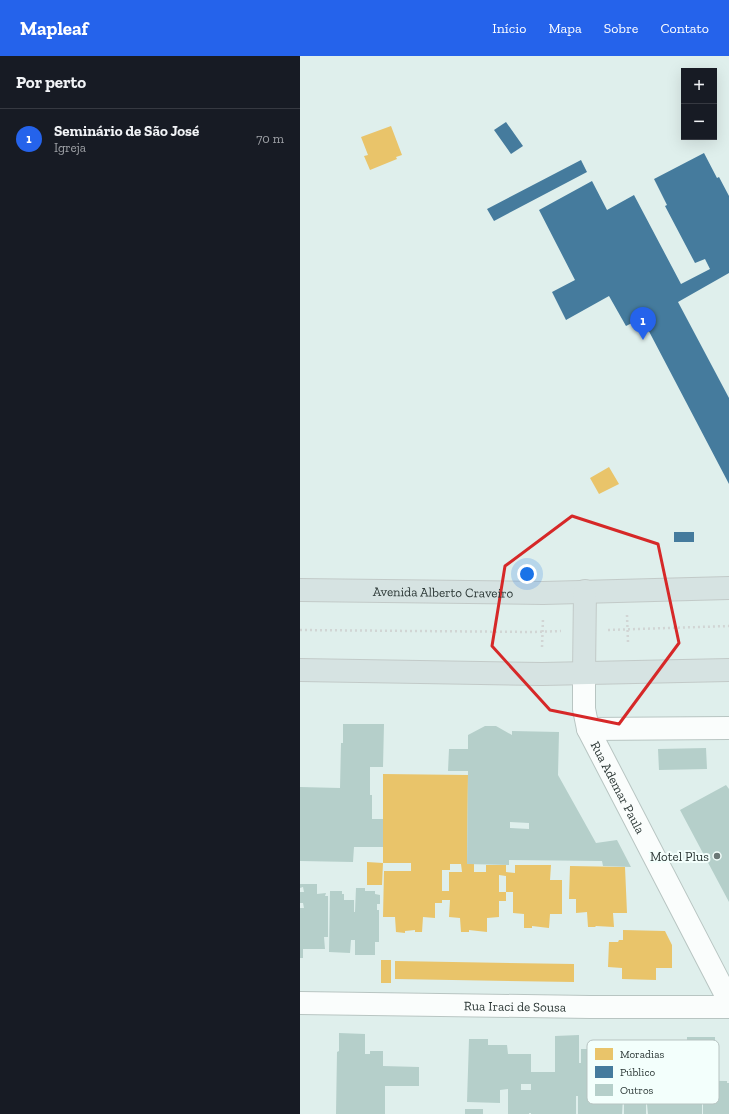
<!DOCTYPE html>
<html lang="pt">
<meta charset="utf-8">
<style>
:root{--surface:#171b24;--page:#242831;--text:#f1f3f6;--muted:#9ea1a6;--line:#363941;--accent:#2563eb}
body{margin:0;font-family:"Zilla Slab",serif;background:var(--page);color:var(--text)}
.controls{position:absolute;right:12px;top:12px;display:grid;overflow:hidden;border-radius:0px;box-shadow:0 4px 16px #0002}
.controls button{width:36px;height:36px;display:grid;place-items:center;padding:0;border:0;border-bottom:1px solid var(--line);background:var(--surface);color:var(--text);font:20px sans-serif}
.you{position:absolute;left:227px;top:518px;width:14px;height:14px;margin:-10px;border:3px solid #fff;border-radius:50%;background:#1a73e8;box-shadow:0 0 0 6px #1a73e833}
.badge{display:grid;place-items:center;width:26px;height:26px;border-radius:50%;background:var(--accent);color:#fff;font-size:13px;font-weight:700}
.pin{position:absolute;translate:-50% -33px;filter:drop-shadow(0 1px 2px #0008)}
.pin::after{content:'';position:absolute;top:21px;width:14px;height:12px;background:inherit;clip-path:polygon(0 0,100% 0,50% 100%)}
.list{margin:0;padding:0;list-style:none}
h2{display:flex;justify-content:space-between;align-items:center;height:52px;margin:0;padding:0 16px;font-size:17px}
h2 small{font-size:13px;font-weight:400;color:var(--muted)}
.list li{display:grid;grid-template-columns:26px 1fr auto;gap:12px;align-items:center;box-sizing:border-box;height:60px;padding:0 16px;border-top:1px solid var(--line)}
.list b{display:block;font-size:15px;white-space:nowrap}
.list p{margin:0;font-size:13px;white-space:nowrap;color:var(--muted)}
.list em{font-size:13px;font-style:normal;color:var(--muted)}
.map{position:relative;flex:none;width:429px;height:1058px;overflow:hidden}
header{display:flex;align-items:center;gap:24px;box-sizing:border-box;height:56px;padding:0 20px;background:var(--accent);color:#fff}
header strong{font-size:19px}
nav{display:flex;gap:22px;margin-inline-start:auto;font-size:14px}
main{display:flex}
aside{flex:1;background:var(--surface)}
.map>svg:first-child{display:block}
</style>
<header>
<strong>Mapleaf</strong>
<nav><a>Início</a><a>Mapa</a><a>Sobre</a><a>Contato</a></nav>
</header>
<main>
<aside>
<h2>Por perto<small></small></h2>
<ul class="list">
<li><span class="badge">1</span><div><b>Seminário de São José</b><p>Igreja</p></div><em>70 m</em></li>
</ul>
</aside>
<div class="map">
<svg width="429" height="1058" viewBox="0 0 429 1058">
<rect width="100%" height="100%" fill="#dfefec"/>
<path fill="#e9c46a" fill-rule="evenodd" d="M91 70 102 99 96 101 97 103 70 114 64 100 68 99 61 81Z
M309 411 319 428 299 438 290 422Z
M83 718 168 719 167 808H174V816H186V809H206V816L215 817V809H251L250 824H262V858H250L249 872 232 870V872H224V858L213 857V836H206V820L199 819V836H206V845H199V861L187 862V876L169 874V876H161L160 862 149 861 150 844H142V847H135V862L123 861 122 876H115V874L105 875V877L96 876 95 861H83L84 815H111V807H83ZM150 808H161L162 816H149V835H142V814H150Z
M67 806 83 807 82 829H67Z
M270 810 325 811 327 857H313L314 871 296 870 295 871H288L287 856 276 857V843H269Z
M323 874 365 875 372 889V912H356V924L322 923V912L308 911 309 886H318L319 884H323Z
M81 904H91V927H81Z
M95 905 274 908V926L95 923Z"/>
<path fill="#457b9d" d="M206 66 223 90 211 98 194 74Z
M404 97 417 122 419 121 429 140V217L378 246 429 342V428L342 262 326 270 309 240 266 264 252 236 275 224 239 154 292 125 307 154 334 139 381 228 410 213 405 203 395 207 365 150 367 149 354 123Z
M281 104 287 116 194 165 187 153Z
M374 476H394V486H374Z"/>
<path fill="#b5cfca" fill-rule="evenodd" d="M43 668H84L83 711H70V739H72V763H83V791H54L53 806 0 805V731L40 732 41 687H43Z
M185 670H196L212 679V675L259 676 258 719 296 787 317 784 331 811 303 810 302 805 209 804V809L167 808 168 715H148L149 693H168V679ZM210 766 229 767V773L210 772Z
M406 692 407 713 359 714 358 693Z
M426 729 429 733V846L380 754Z
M0 828H17V838L26 837 25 840H28V881H24L25 893H3V902H0V852H4L3 847H0V836H4L3 831 0 832Z
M56 832H65V835H75V838L80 839V848H77V854H79V886H75V899H55V884H51L50 897 29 896 30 835H42V838H44V844H54V856H55Z
M39 977 65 978V998H70V995H83V1010L119 1011V1030H85V1058H36L37 996 39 995Z
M279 979V1007H281V993H301V1006H303V993L324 992 325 1004 327 1003V990H348V995H351V984L383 985V984H387V981H415V1021H394V1019H351L352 1009H348V1024L427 1025V1027H429V1058H403V1048H402V1058H348L347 1048H381V1046H357V1039H348L347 1040H346V1058H324V1041H323L322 1058H278V1040H276V1058H231V1057H229V1058H208V1033L200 1034V1047L167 1046 169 983H188V989H207L208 998H231V1016H255V980ZM221 1028H231V1034H221Z
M165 1053H183V1058H165Z"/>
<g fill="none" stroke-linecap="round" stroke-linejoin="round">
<defs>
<g id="minor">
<path id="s1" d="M284 617V653L288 673 429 945"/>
<path d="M288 673 429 672"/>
<path id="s2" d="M0 947 290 951H429"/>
</g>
<g id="primary">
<path id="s3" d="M0 534 243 537 429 532"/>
<path d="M0 614 242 618 429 614"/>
<path d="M284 617 285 535"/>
</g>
</defs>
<use href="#minor" stroke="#b8c5c2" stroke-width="24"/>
<use href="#primary" stroke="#c2cac8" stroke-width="24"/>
<path stroke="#d1d5d4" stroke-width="2.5" stroke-dasharray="2 3" stroke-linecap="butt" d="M327 559 328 586
M0 574 233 576 261 575
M308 574 429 570
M242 591 243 562"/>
<use href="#minor" stroke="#fafdfc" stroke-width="22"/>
<use href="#primary" stroke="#d6e3e2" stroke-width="22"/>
</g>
<path fill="none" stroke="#d62828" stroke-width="3" stroke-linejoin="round" d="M272 460 358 488 379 587 319 668 250 654 192 590 205 510Z"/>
<circle fill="#6b7876" stroke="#f3fffc" stroke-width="1.5" cx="417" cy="800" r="4"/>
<g text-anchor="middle" stroke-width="4" stroke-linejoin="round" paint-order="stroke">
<g font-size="13" fill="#2c3836" stroke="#f3fffc">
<text dy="5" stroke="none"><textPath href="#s3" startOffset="143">Avenida Alberto Craveiro</textPath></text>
<text dy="5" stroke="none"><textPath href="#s1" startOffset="122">Rua Ademar Paula</textPath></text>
<text dy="5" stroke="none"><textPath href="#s2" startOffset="215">Rua Iraci de Sousa</textPath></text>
</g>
<g font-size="13" fill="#2c3836" stroke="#f3fffc" text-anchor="end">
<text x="409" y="805">Motel Plus</text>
</g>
</g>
<rect x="287" y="984" width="132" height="64" rx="6" fill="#f3fffc" stroke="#b7c3c1" stroke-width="1"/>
<rect x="295" y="992" width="18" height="12" fill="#e9c46a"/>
<rect x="295" y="1010" width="18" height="12" fill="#457b9d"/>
<rect x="295" y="1028" width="18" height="12" fill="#b5cfca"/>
<g font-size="11" fill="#2c3836">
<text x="320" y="1002">Moradias</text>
<text x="320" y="1020">Público</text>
<text x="320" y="1038">Outros</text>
</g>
</svg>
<div class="controls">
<button>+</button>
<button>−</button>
</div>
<div class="you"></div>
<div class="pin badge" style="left:343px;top:284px">1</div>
</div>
</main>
